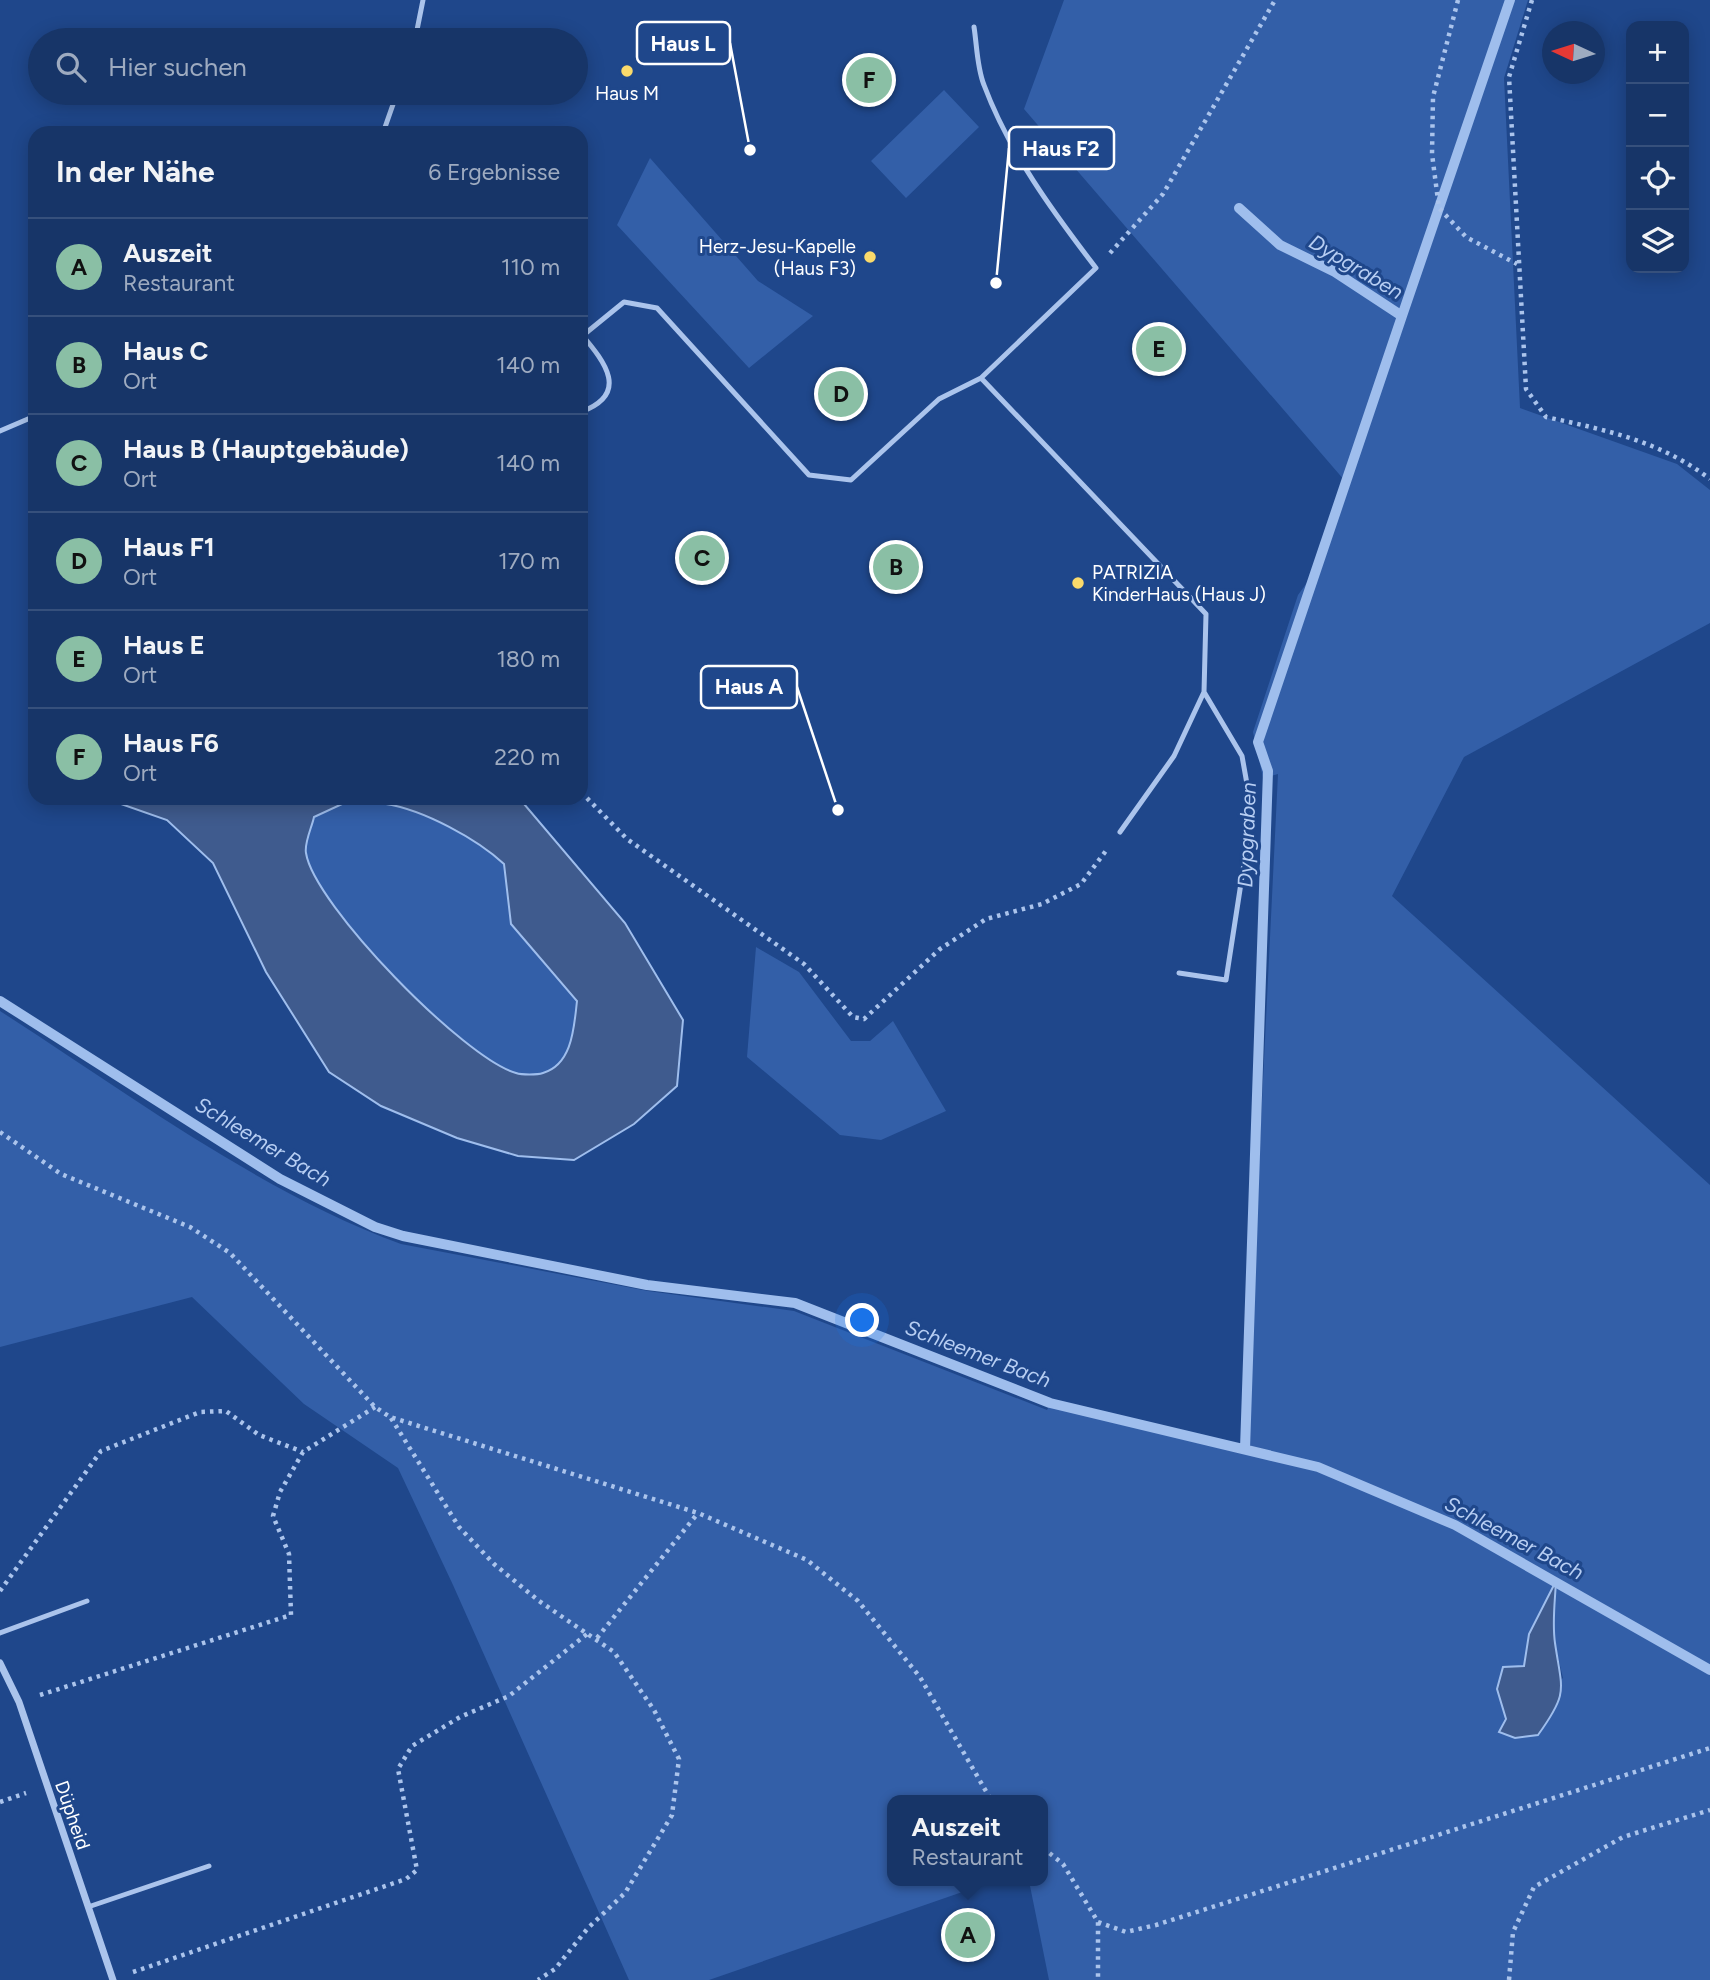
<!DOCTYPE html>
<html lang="de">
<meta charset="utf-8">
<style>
:root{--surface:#173568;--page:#203d6e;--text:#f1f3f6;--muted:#9eabc0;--line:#36507c;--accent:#8abfa5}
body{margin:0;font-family:Figtree,sans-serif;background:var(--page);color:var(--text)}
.controls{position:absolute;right:21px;top:21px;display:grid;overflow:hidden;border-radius:14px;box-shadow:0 4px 18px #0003}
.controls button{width:63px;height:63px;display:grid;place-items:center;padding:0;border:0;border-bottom:2px solid var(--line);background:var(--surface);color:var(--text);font:35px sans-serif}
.compass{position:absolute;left:1542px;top:21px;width:63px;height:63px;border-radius:50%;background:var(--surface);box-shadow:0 4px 18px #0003;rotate:274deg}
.you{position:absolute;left:863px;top:1321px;width:24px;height:24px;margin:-18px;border:5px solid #fff;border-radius:50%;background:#1a73e8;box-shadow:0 0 0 10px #1a73e833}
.badge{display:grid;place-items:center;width:46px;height:46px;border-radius:50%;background:var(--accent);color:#111;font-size:23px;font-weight:700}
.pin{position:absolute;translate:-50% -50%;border:4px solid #fff;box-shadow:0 2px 7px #0006}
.popup{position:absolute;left:887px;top:1795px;width:161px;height:91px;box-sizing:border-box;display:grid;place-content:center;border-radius:14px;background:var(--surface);filter:drop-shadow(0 2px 5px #0005);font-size:23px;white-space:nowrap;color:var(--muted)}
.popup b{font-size:26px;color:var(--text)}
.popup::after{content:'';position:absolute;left:50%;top:100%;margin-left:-14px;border:14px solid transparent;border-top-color:var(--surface)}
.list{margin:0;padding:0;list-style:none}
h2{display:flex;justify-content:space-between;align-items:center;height:91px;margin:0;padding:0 28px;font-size:30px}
h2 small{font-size:23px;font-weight:400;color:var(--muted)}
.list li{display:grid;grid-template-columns:46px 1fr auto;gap:21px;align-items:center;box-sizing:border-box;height:98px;padding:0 28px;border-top:2px solid var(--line)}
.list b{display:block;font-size:26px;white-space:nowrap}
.list p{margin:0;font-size:23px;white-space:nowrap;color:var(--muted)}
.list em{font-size:23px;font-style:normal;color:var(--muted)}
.icon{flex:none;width:38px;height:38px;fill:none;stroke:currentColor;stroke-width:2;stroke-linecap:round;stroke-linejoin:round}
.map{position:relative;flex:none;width:1710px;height:1980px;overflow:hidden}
.search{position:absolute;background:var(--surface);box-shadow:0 4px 18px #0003;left:28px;top:28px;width:560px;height:77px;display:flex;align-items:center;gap:18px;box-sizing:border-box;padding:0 24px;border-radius:38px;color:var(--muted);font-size:26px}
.panel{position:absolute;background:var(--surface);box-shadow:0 4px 18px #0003;left:28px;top:126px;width:560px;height:679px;border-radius:21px}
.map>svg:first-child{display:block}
</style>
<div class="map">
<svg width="1710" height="1980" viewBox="0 0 1710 1980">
<rect width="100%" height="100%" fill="#1f478b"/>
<path fill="#335fa8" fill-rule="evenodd" d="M1064 0H1528L1504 78 1520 408 1677 464 1710 490V623L1464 757 1392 896 1710 1185V1980H1049L1029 1881H1043V1800H893V1881H994L709 1980H629L453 1585 398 1468 304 1404 192 1297 0 1347V1011C126 1092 261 1193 401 1244L648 1291 794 1311 1047 1410 1051 1403 1245 1449 1278 774 1263 778 1253 732 1298 595 1314 573 1345 481 1024 109ZM1555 1583 1554 1641 1563 1678 1500 1731 1524 1666 1529 1634Z
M944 90 979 127 906 198 871 161Z
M650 158 758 281 813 316 749 368 617 225Z
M342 804C356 804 372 802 386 804 424 810 477 839 504 864L511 924 577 1001C574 1026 574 1064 543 1073 537 1075 522 1075 516 1073 465 1059 313 905 306 853 304 843 312 827 314 817Z
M756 947 799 972 851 1041H870L893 1021 946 1111 881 1140 840 1135 747 1057Z"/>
<path fill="#3f5b8e" stroke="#9fbeed" stroke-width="2" fill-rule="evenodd" d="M120 798H519L625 923 683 1020 677 1086 634 1124 574 1160 518 1156 457 1138 381 1106 329 1072 266 972 213 863 167 820 121 804ZM342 804C356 804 372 802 386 804 424 810 477 839 504 864L511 924 577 1001C574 1026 573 1064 543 1073 537 1075 522 1075 516 1073 465 1059 314 905 306 853 304 843 312 827 314 817Z
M1556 1581C1555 1601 1552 1623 1555 1643 1562 1691 1569 1692 1538 1735L1515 1738 1499 1732 1506 1719 1497 1689 1503 1667 1524 1666 1529 1634Z"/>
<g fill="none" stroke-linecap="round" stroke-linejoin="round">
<path stroke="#9fbeed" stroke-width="10" d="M1239 208 1280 245 1335 272 1402 316 1258 742 1268 771 1245 1449
M1402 316 1510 0
M0 1001 280 1179 375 1227 403 1236 647 1285 795 1303 1050 1403 1318 1467 1455 1525 1710 1670"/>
<path stroke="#abc4ec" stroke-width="4.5" stroke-dasharray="3.5 5" stroke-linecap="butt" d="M1458 0 1433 97 1432 154 1439 208 1466 237 1517 264
M1532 0 1509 77 1526 389 1546 417C1606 430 1660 441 1710 479
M35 211 32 221 35 228
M1110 253 1163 194 1275 0
M581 792 627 839 804 964 853 1017 864 1019 940 949 986 919 1042 904 1081 884 1108 848
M0 1132 61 1174 190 1227 230 1253 375 1407 390 1417 698 1513 807 1560 858 1601 920 1677 991 1800
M391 1418 459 1527 494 1564 539 1601 614 1652 654 1710 679 1759 672 1815 625 1893 588 1928 555 1969 538 1980
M0 1591 101 1451 200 1412 226 1411 259 1435 303 1452
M597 1638 698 1513
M40 1695 291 1615 289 1554 273 1516 280 1492 303 1452 375 1407
M0 1802 26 1793
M1043 1848 1063 1864 1098 1922V1980
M1098 1922 1126 1932 1156 1925 1710 1748
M133 1972 406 1879 417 1870 398 1769 412 1746 460 1717 509 1696 587 1634
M1509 1980 1513 1932 1534 1887 1623 1837 1710 1810"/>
<path stroke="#abc4ec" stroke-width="5" d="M415 40 423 0
M383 133 397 93
M581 337 624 302 657 308 809 475 851 480 939 399 981 378 1096 268C1053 212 1009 152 984 85 977 68 977 46 974 27
M981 378 1206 614 1204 692 1174 756 1120 832
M581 412C630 394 605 362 582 335
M0 431 35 416
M1179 973 1226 980 1252 812 1242 756 1204 692
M0 1633 87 1601
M88 1907 209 1866"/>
<path stroke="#abc4ec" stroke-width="7" d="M0 1663 19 1702 113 1980"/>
</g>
<g fill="#fada6b" stroke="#1f478b" stroke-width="2.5">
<circle cx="627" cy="71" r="7"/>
<circle cx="870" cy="257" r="7"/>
<circle cx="1078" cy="583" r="7"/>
</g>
<g text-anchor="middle" stroke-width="6" stroke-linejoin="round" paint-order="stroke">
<g font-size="19" fill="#fff" stroke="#1f478b">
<text x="627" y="100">Haus M</text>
<text x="856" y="253" text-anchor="end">Herz-Jesu-Kapelle<tspan x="856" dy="22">(Haus F3)</tspan></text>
<text x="1092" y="579" text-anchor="start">PATRIZIA<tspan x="1092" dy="22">KinderHaus (Haus J)</tspan></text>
</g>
<g font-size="19" fill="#fff" stroke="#1f478b">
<text transform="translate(73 1815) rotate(71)" y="7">Düpheid</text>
</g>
<g font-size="21" font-style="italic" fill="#b7cef3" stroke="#1f478b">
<text transform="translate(1356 267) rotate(31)" y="7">Dypgraben</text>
<text transform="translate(1247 835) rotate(-88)" y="7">Dypgraben</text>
<text transform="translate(263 1142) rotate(31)" y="7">Schleemer Bach</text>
<text transform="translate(978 1354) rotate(21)" y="7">Schleemer Bach</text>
<text transform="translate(1514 1538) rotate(28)" y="7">Schleemer Bach</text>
</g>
</g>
<path fill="none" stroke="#fff" stroke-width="2.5" d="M750 150L730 43M996 283L1009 148M838 810L797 687"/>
<g fill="#fff" stroke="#1f478b" stroke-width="2.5">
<circle cx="750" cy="150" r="7"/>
<circle cx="996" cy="283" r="7"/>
<circle cx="838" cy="810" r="7"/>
</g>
<g fill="#1f478b" stroke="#fff" stroke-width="2.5">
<rect x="637" y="22" width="93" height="42" rx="7"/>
<rect x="1009" y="127" width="105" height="42" rx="7"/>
<rect x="701" y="666" width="96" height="42" rx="7"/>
</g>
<g font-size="21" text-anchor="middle" font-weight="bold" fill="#fff">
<text x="683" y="51">Haus L</text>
<text x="1061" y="156">Haus F2</text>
<text x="749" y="694">Haus A</text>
</g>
</svg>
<div class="controls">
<button>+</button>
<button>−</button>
<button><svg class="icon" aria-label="locate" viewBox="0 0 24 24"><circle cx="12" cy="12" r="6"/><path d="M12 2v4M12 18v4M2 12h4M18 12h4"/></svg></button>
<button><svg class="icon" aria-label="layers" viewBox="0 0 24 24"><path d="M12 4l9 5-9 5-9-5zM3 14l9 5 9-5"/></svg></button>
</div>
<svg class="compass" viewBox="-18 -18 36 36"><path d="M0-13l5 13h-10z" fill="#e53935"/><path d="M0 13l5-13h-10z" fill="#9eabc0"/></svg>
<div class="you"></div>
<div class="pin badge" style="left:968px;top:1935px">A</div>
<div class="popup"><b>Auszeit</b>Restaurant</div>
<div class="pin badge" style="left:896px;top:567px">B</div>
<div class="pin badge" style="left:702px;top:558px">C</div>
<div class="pin badge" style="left:841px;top:394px">D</div>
<div class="pin badge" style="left:1159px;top:349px">E</div>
<div class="pin badge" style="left:869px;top:80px">F</div>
<div class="search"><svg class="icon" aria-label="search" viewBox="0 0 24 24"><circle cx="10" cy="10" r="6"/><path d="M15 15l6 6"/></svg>Hier suchen</div>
<section class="panel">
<h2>In der Nähe<small>6 Ergebnisse</small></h2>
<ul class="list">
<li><span class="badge">A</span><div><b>Auszeit</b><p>Restaurant</p></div><em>110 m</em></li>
<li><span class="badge">B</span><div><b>Haus C</b><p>Ort</p></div><em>140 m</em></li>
<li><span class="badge">C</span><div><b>Haus B (Hauptgebäude)</b><p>Ort</p></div><em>140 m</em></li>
<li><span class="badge">D</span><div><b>Haus F1</b><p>Ort</p></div><em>170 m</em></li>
<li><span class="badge">E</span><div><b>Haus E</b><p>Ort</p></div><em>180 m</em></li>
<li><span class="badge">F</span><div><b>Haus F6</b><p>Ort</p></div><em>220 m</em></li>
</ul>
</section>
</div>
